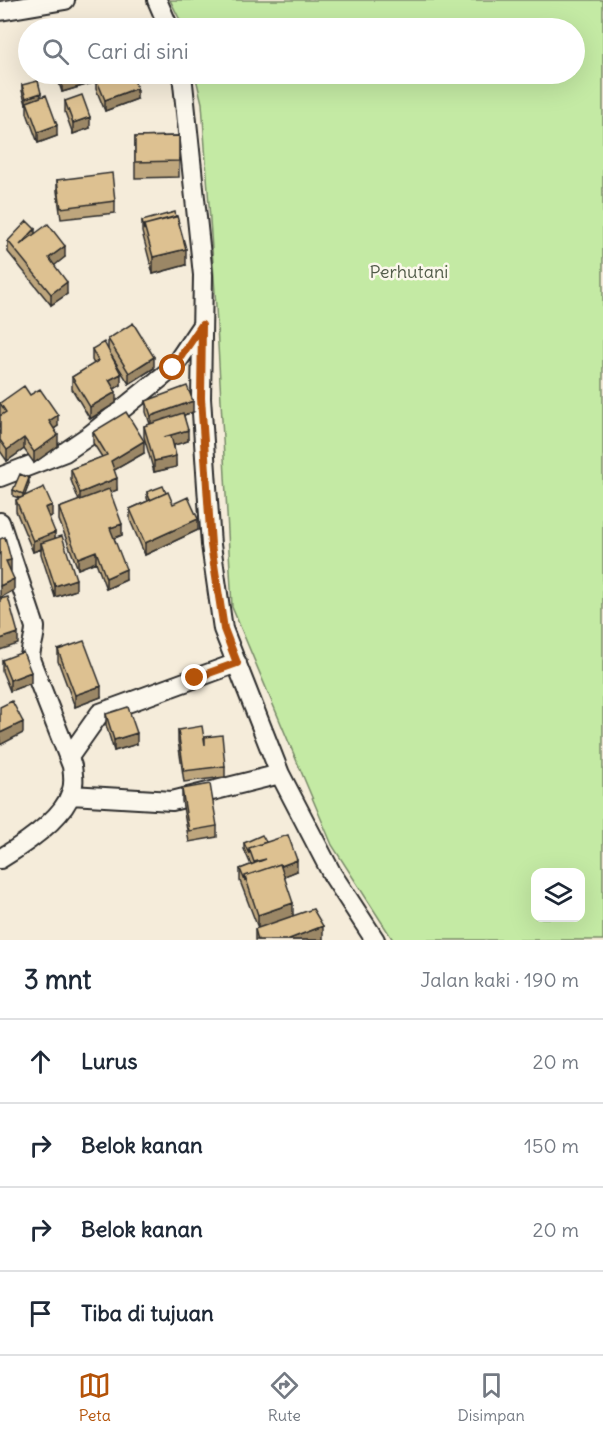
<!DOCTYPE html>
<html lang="id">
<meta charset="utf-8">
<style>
:root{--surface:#fff;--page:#f6f6f7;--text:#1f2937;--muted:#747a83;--line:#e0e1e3;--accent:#b45309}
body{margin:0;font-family:Delius,sans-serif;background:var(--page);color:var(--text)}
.controls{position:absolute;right:18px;bottom:18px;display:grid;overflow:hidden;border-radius:12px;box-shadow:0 6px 24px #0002}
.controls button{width:54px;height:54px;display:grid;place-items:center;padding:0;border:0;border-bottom:2px solid var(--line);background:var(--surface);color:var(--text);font:30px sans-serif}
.stop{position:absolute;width:18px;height:18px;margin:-14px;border:4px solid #b45309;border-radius:50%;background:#fff}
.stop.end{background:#b45309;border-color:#fff;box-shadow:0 2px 6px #0008}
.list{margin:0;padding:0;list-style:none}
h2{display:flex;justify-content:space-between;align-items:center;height:78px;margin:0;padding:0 24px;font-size:26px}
h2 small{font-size:20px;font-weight:400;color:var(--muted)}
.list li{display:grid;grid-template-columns:39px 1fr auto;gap:18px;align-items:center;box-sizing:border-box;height:84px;padding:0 24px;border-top:2px solid var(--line)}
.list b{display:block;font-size:22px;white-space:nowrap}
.list em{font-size:20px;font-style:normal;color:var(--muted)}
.icon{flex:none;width:33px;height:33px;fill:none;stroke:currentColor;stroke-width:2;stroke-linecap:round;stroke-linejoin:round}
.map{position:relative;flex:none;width:603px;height:940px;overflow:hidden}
.search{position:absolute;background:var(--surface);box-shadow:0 6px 24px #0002;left:18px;right:18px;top:18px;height:66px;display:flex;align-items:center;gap:15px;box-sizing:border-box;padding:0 21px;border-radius:33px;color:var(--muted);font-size:22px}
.sheet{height:414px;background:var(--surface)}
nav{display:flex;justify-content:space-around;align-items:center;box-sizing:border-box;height:84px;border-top:2px solid var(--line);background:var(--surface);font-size:16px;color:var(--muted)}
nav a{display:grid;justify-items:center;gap:3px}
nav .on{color:var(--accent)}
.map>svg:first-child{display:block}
</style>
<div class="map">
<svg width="603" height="940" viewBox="0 0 603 940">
<rect width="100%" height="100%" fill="#f5ecda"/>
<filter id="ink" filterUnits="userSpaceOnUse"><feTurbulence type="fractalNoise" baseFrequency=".0167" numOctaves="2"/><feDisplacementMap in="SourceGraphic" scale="12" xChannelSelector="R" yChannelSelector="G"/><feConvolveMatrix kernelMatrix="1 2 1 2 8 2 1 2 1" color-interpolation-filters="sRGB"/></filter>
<g filter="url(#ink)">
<path fill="#c4eaa4" stroke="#788a68" stroke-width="1.5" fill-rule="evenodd" d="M170 0H603V940H393L332 845 232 607 216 307 202 103 195 74H574V28H184ZM536 872H580V918H536Z"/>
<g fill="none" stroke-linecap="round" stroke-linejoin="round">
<defs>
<path id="street" d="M157 0 169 28
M0 11 65 0
M182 74 203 275 201 398 211 545 223 629 280 774 332 874 375 940
M0 477 65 452 90 435 173 368 202 325
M0 522 35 627C35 639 30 648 30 659L72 766C73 775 75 784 71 793 63 819 23 845 0 859
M69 757 100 713 237 663
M71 795 172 801 280 774"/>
</defs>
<use href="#street" stroke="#2b2b2b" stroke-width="22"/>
<use href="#street" stroke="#fbf7ec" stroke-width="18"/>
</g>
<path fill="#bea67d" stroke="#2b2b2b" stroke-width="1.5" d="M56 74H98V77L137 99 105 111 96 89V82L62 92Z
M22 85 41 96 57 136 38 143 27 113V104H26L22 91Z
M65 101 90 128 73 134 65 112Z
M179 136V177L135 178V137Z
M57 180 115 201V213L61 219 57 191Z
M142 221 186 265 153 274 142 232Z
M35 233 65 257 54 265 67 294 51 305 8 252V241Z
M108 339 154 368 129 384 111 355 121 385 114 389 116 403 90 419 72 389V377L94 364 92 360V349H108Z
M30 395 58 426 54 429 58 446 34 463 24 449 7 461 0 451V416H1L0 414V403Z
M146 401 193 412 184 415 188 441 174 445 176 467 154 472 144 437V426L150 424 146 412Z
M93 432 144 453 114 470 117 490 110 492 122 535 114 538 126 580 106 589 96 562 78 569 59 520V508L79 501 71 480V469L102 457 93 443Z
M29 484 24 496 52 516 49 517 55 538 76 590 55 597 41 554V549L33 552 16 511V500L19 498 13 496V490Z
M147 492 166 493 173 504 198 530 145 555 130 520V509L148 501 147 498Z
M58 650 101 697 75 707 58 661Z
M2 660 31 683 10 691 2 671Z
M106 714 137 744 114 751 106 725Z
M178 730 205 745 225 766V777L184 782 178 741Z
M182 789 217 826V837L189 842 182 801Z
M266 842 297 871 284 876 293 916 323 940H255V929L258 928 240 881V869L251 865 244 849V843Z"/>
<path fill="#9b8766" stroke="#2b2b2b" stroke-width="1.5" d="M86 74H98V81L96 78V82L62 92V81Z
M137 88V99L105 111V100Z
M41 93V99L26 104V98Z
M90 117V128L73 134V123Z
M57 125V136L38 143V132Z
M35 229V240L20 245Z
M65 246V257L49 270V258Z
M186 249V265L153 274V257Z
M67 282V294L51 305V294Z
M154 357V368L129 384V373Z
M121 374V385L109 392V380Z
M116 392V403L90 419V407Z
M193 401V412L151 427V416Z
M58 415V426L49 432V421Z
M188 430V441L164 448V437Z
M58 435V446L34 463V452Z
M24 438V449L7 461V450Z
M144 441V453L111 472V461Z
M176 456V467L154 472V461Z
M29 478V484L23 500V494Z
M117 478V490L80 504V493Z
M52 505V516L45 519V508Z
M198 519V530L145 555V543Z
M122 524V535L110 540V528Z
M55 532V543H41V549L33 552V541Z
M96 551V562L78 569V558Z
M11 560V571L6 573V561Z
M126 569V580L106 589V578Z
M14 579V590L0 598V586Z
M76 579V590L55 597V586Z
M18 633V644L0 650V639Z
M31 672V683L10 691V680Z
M101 686V697L75 707V695Z
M23 722V733L0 745V733Z
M137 733V744L114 751V740Z
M297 860V871L250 890 247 880Z
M293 903V919L258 931V915Z
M323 926V940H289V939Z"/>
<path fill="#ddc191" stroke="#2b2b2b" stroke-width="1.5" d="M59 74H86L62 81Z
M109 74H132L137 88 105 100 96 78Z
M38 81 41 93 26 98 22 85Z
M46 95 57 125 38 132 27 102Z
M82 95 90 117 73 123 65 101Z
M179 136V161L135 162V137Z
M112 173 115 201 61 208 57 180Z
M175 212 176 217 144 225V230L142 221Z
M177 216 186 249 153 257 144 225Z
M27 221 35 229 20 245 48 224 65 246 49 258 67 282 51 294 8 241Z
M133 323 154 357 129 373 108 339Z
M104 342 121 374 109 380 116 392 90 407 72 377 98 361 92 349Z
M24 386 30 395 40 389 58 415 49 421 58 435 34 452 24 438 7 450 0 440V416L6 412 0 403Z
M187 386 193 401 151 416 146 401Z
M126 412 144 441 111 461 117 478 80 493 71 469 107 455 93 432Z
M183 413 188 430 164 437 171 436 176 456 154 461 144 426Z
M20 474 29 478 23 494 13 490Z
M163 486 166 493 150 500 147 492Z
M44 487 52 505 45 508 55 532 33 541 16 500Z
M109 489 122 524 110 528 126 569 106 578 96 551 78 558 59 508Z
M168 492 173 504 188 497 198 519 145 543 130 509Z
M62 536 76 579 55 586 41 543Z
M5 537 11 560 6 561 14 579 0 586V539Z
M8 597 18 633 0 639V599Z
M84 641 101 686 75 695 58 650Z
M23 652 31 672 10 680 2 660Z
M12 701 23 722 0 733V707Z
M128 707 137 733 114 740 106 714Z
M202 726 205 745V737L222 735 225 766 184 771 178 730Z
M210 784 217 826 189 831 182 789Z
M262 835 266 842 249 848V854L244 843Z
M288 835 297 860 281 866 280 864 245 876V881L240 869 266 859 254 862 249 848Z
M280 864 293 903 258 915 245 876Z
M313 909 323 926 289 939 290 940H258L255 929Z"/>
</g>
<g fill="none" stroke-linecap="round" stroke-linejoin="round" filter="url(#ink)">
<path stroke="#b45309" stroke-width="8" d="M173 368 202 325 201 398 211 545 224 629 237 663 195 678"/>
</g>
<g text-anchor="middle" stroke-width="5" stroke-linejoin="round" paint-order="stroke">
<g font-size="18" fill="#515b49" stroke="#fbf7ec">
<text x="409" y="278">Perhutani</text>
</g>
</g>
</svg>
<div class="controls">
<button><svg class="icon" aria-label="layers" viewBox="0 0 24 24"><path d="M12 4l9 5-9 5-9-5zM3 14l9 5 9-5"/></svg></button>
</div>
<div class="stop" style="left:173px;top:368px"></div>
<div class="stop end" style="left:195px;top:678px"></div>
<div class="search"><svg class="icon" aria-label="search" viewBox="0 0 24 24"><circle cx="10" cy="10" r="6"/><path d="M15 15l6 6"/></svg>Cari di sini</div>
</div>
<section class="sheet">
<h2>3 mnt<small>Jalan kaki · 190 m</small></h2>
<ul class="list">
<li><svg class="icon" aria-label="ahead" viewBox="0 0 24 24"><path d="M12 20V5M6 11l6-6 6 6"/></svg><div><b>Lurus</b></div><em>20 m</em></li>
<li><svg class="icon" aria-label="right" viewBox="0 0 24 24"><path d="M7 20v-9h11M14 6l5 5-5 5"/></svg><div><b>Belok kanan</b></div><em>150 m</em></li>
<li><svg class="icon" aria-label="right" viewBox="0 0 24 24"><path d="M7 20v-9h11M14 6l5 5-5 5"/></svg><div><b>Belok kanan</b></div><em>20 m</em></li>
<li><svg class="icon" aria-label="arrive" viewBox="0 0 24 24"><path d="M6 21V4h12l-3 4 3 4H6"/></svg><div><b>Tiba di tujuan</b></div></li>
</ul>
</section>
<nav>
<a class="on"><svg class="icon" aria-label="map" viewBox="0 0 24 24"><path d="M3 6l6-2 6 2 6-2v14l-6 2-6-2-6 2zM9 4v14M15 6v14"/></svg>Peta</a>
<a><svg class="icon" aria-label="directions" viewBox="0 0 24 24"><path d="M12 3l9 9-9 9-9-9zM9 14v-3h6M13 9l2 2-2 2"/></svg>Rute</a>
<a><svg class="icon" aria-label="saved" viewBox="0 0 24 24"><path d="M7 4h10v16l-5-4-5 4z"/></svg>Disimpan</a>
</nav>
